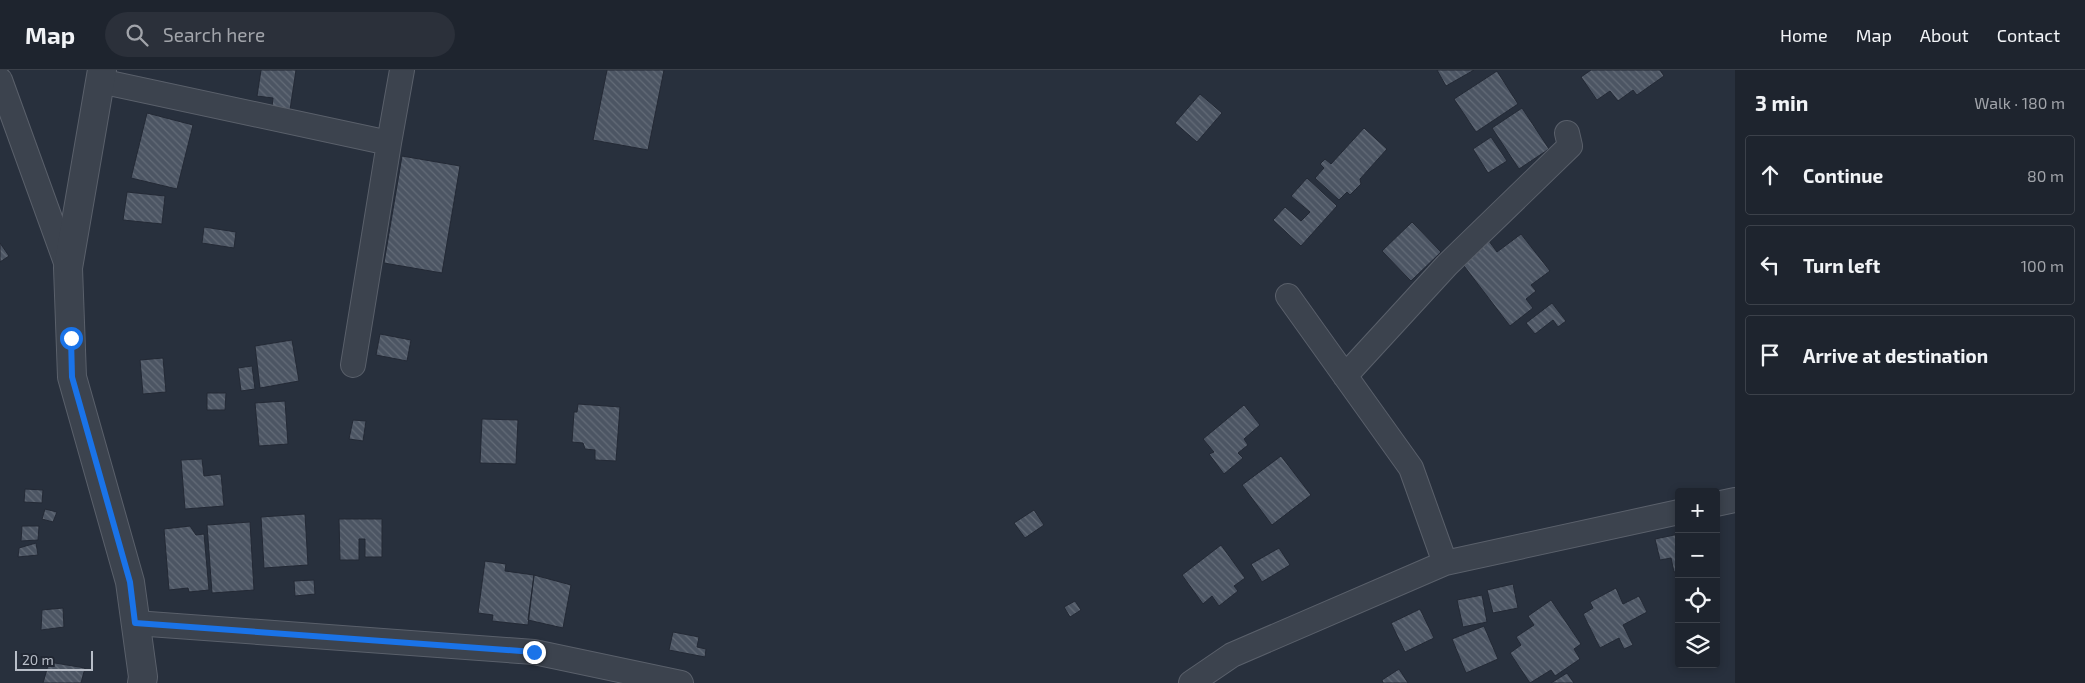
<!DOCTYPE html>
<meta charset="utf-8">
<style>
:root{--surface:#1e242e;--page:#2b303a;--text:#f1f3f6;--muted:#a1a4aa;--line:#3c414a}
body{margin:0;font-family:"Exo 2",sans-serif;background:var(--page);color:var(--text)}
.controls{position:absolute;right:15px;bottom:15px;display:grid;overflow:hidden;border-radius:5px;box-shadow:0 2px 8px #0003}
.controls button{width:45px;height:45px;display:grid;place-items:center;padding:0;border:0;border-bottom:1px solid var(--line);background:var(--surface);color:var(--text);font:25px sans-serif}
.scale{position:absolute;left:15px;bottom:12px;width:78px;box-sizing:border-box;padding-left:5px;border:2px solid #b8bec8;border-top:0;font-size:14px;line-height:18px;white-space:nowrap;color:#b8bec8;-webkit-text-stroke:4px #212733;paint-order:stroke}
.stop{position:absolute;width:15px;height:15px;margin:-11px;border:4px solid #1a73e8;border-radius:50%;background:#fff}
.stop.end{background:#1a73e8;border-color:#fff;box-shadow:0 1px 5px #0008}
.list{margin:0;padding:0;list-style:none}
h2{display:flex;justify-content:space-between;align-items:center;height:65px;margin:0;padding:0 20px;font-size:21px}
h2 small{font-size:16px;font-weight:400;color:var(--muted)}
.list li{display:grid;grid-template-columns:32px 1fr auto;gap:15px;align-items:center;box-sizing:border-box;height:80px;margin:0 10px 10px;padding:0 10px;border:1px solid var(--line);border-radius:5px}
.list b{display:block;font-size:19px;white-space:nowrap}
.list em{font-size:16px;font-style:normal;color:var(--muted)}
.icon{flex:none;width:28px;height:28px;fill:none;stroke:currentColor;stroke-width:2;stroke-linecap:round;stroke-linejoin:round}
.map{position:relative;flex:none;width:1735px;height:613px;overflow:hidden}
header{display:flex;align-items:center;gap:30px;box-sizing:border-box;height:70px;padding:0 25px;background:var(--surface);border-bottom:1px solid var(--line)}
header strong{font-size:24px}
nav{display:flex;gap:28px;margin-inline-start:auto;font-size:18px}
.search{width:350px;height:45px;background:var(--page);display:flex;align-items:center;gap:12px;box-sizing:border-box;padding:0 18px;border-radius:28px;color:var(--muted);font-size:19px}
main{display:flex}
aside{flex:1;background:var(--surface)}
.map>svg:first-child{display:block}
</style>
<header>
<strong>Map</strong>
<div class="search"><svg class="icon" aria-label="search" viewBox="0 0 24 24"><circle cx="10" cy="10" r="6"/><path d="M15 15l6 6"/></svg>Search here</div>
<nav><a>Home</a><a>Map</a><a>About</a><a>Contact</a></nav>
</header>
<main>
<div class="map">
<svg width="1735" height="613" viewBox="0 0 1735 613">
<defs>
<pattern id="building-back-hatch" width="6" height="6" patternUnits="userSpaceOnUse" patternTransform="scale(1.25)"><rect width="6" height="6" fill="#4c5563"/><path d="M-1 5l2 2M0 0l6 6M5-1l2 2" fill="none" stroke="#646c78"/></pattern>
</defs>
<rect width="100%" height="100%" fill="#28303d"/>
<path fill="url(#building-back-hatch)" stroke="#232935" d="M261 0H296L290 40 272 37 273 28 257 26Z
M607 0H664L648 80 593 70Z
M1437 0H1474L1446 16Z
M1591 0H1660L1664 6 1637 25 1633 20 1618 31 1610 21 1597 30 1581 7Z
M1497 1 1518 34 1476 62 1454 29Z
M1200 24 1222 43 1197 72 1175 53Z
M1522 38 1549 79 1519 99 1492 58Z
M147 43 193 55 177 119 131 108Z
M1364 58 1387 79 1360 109 1361 114 1350 125 1347 122 1339 130 1315 108 1324 98 1320 94 1325 89 1331 94Z
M1491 67 1507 91 1488 103 1473 79Z
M402 86 460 96 442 203 384 193Z
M1307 108 1337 136 1301 176 1273 150 1285 137 1301 151 1310 142 1291 126Z
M127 122 165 126 162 154 123 150Z
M1412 152 1441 182 1411 211 1382 181Z
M204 157 236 162 234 178 202 173Z
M1521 164 1550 201 1531 215 1536 221 1526 229 1533 238 1510 256 1458 188 1486 167 1497 182Z
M0 173 9 186 0 192Z
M1552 233 1566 251 1558 257 1553 250 1535 264 1526 253Z
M380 264 411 270 407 291 376 285Z
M292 270 299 311 260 318 255 276Z
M163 288 166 322 143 324 140 290Z
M252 296 255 319 241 321 238 298Z
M207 323H226L225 340H207Z
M285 331 288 374 259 376 255 333Z
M578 334 620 337 616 391 595 390V380L585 379 583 373 572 372 574 342H577Z
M1244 335 1260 355 1244 369 1248 375 1238 383 1243 388 1224 404 1209 384 1214 382 1203 369Z
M482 349 518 350 516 394 480 393Z
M353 350 366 351 363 371 349 369Z
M1281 386 1311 425 1272 455 1242 415Z
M202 389 204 406 221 404 224 436 185 439 181 390Z
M25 419 43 420 42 433 24 432Z
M45 439 57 442 53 452 42 449Z
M1034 440 1044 455 1025 468 1014 453Z
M305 444 308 495 264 498 261 447Z
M339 449H382V487H365V469H359V490H340Z
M250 452 254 520 212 523 207 455Z
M22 456H39L38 470 21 471Z
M190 456 196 465 204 464 209 520 189 522 188 518 169 520 164 459Z
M1679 464V501L1674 502 1671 488 1660 490 1655 469Z
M36 473 38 485 18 487 19 478Z
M1221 475 1245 508 1234 516 1238 521 1219 536 1212 526 1203 534 1182 505Z
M1279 478 1290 495 1262 512 1251 494Z
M485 491 506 494 505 501 534 505 528 555 492 551 493 545 478 543Z
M534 505 571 515 563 558 528 550Z
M314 510 315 524 295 526 294 511Z
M1513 514 1518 538 1493 543 1487 520Z
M1616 518 1623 534 1639 526 1647 542 1623 555 1633 575 1624 579 1619 568 1600 578 1583 544 1593 538 1590 532Z
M1482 525 1487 552 1463 557 1457 530Z
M1551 530 1581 574 1574 579 1580 589 1555 606 1551 600 1530 613 1510 583 1521 575 1516 567 1534 555 1528 546Z
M1075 531 1081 540 1070 547 1064 537Z
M63 538 64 557 41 560 42 540Z
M1420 539 1434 568 1405 582 1391 553Z
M1484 556 1498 589 1466 603 1452 569Z
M673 562 699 567 697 577 706 579 705 587 669 580Z
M49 592 85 598 81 613H43Z
M1399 599 1408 613H1383L1382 610Z
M1567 603 1574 613H1551Z"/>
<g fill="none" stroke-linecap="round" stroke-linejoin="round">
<defs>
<path id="minor" d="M0 10 68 198
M100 11 389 73
M1288 226 1411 398 1445 493
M353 295 389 73 402 0
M1345 306 1447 195 1570 76 1567 63
M1716 434 1735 430
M135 553 534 582 681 613
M1191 613 1232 585 1445 493 1679 442"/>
<path id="tertiary" d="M102 0 68 198 72 307 130 512 143 607 142 613"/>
</defs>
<use href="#minor" stroke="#5a606b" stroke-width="26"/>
<use href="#tertiary" stroke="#5a606b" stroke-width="30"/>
<use href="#minor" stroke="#3c434e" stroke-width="24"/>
<use href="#tertiary" stroke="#3c434e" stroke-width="28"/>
</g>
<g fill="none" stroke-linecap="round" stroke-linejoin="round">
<path stroke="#1a73e8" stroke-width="6" d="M71 268 72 307 130 512 135 553 534 582"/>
</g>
</svg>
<div class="controls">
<button>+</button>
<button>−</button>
<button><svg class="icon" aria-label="locate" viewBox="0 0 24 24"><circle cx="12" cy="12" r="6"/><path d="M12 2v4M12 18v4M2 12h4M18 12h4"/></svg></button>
<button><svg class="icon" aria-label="layers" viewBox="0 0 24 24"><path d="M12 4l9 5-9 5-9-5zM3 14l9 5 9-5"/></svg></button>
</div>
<div class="scale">20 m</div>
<div class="stop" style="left:71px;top:268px"></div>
<div class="stop end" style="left:534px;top:582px"></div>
</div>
<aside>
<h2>3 min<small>Walk · 180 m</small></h2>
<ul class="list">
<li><svg class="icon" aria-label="ahead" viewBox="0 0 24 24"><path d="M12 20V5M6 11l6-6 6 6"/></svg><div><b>Continue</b></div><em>80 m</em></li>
<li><svg class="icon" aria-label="left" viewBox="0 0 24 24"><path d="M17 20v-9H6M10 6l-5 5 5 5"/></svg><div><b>Turn left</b></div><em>100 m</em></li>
<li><svg class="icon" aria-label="arrive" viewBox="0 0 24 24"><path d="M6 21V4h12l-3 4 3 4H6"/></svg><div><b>Arrive at destination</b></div></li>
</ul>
</aside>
</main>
